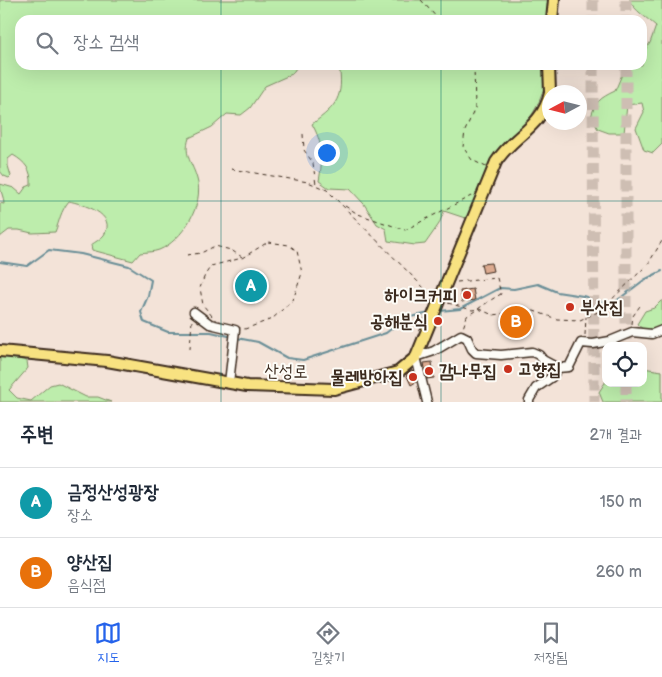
<!DOCTYPE html>
<html lang="ko">
<meta charset="utf-8">
<style>
:root{--surface:#fff;--page:#f6f6f7;--text:#1f2937;--muted:#747a83;--line:#e0e1e3;--accent:#2563eb}
body{margin:0;font-family:"Balsamiq Sans","Poor Story",sans-serif;background:var(--page);color:var(--text)}
.controls{position:absolute;right:15px;bottom:15px;display:grid;overflow:hidden;border-radius:10px;box-shadow:0 5px 20px #0002}
.controls button{width:45px;height:45px;display:grid;place-items:center;padding:0;border:0;border-bottom:1px solid var(--line);background:var(--surface);color:var(--text);font:25px sans-serif}
.compass{position:absolute;left:542px;top:85px;width:45px;height:45px;border-radius:50%;background:var(--surface);box-shadow:0 5px 20px #0002;rotate:263deg}
.you{position:absolute;left:326px;top:152px;width:18px;height:18px;margin:-12px;border:4px solid #fff;border-radius:50%;background:#1a73e8;box-shadow:0 0 0 8px #1a73e833}
.badge{display:grid;place-items:center;width:32px;height:32px;border-radius:50%;background:var(--accent);color:#fff;font-size:16px;font-weight:700}
.pin{position:absolute;translate:-50% -50%;border:2px solid #fff;box-shadow:0 1px 5px #0006}
.list{margin:0;padding:0;list-style:none}
h2{display:flex;justify-content:space-between;align-items:center;height:65px;margin:0;padding:0 20px;font-size:21px}
h2 small{font-size:16px;font-weight:400;color:var(--muted)}
.list li{display:grid;grid-template-columns:32px 1fr auto;gap:15px;align-items:center;box-sizing:border-box;height:70px;padding:0 20px;border-top:1px solid var(--line)}
.list b{display:block;font-size:19px;white-space:nowrap}
.list p{margin:0;font-size:16px;white-space:nowrap;color:var(--muted)}
.list em{font-size:16px;font-style:normal;color:var(--muted)}
.icon{flex:none;width:28px;height:28px;fill:none;stroke:currentColor;stroke-width:2;stroke-linecap:round;stroke-linejoin:round}
.map{position:relative;flex:none;width:662px;height:402px;overflow:hidden}
.search{position:absolute;background:var(--surface);box-shadow:0 5px 20px #0002;left:15px;right:15px;top:15px;height:55px;display:flex;align-items:center;gap:12px;box-sizing:border-box;padding:0 18px;border-radius:15px;color:var(--muted);font-size:19px}
.sheet{height:205px;background:var(--surface)}
nav{display:flex;justify-content:space-around;align-items:center;box-sizing:border-box;height:70px;border-top:1px solid var(--line);background:var(--surface);font-size:14px;color:var(--muted)}
nav a{display:grid;justify-items:center;gap:2px}
nav .on{color:var(--accent)}
.map>svg:first-child{display:block}
</style>
<div class="map">
<svg width="662" height="402" viewBox="0 0 662 402">
<rect width="100%" height="100%" fill="#f3e3d8"/>
<filter id="ink" filterUnits="userSpaceOnUse"><feTurbulence type="fractalNoise" baseFrequency=".02" numOctaves="2"/><feDisplacementMap in="SourceGraphic" scale="10" xChannelSelector="R" yChannelSelector="G"/><feConvolveMatrix kernelMatrix="1 2 1 2 8 2 1 2 1" color-interpolation-filters="sRGB"/></filter>
<g filter="url(#ink)">
<path fill="#bdedac" stroke="#7c8c65" d="M0 0H548L547 20H20V65H298L292 74 265 86 250 108 241 115 227 114 212 127 189 138C183 156 193 163 197 179 205 204 182 241 159 250 154 252 146 252 140 253L133 261 92 250 91 245C95 242 101 239 104 235 118 214 82 204 69 201 60 212 60 220 55 232L32 233 19 230H9L0 237V203L4 204C4 196 0 192 0 184L14 188 21 194 26 187 31 185C32 170 25 162 13 155L8 159V166L11 176 9 178 4 176 0 171Z
M629 0H662V144L653 153 644 150 636 128 644 112 642 103 627 105 624 133H609L598 129 591 117C595 102 600 98 615 91L626 65H642V54L650 43 656 26C646 17 635 11 629 0Z
M339 65H547C547 81 542 99 533 113 525 127 508 135 499 149 485 171 481 198 465 218L444 211 439 224 425 244 415 245 388 241 386 229 377 224 364 204 350 189 329 188 319 181C323 159 323 143 312 124 337 106 344 97 339 65Z
M662 300V328L658 330 645 331 637 324 645 311 654 308Z
M0 355 27 361 28 368 9 390 17 398 31 401 50 385 58 383 86 397H98L111 402H0Z
M643 368 662 371V402H603L599 392 606 381V383H643Z"/>
<g fill="none" stroke-linecap="round" stroke-linejoin="round">
<path stroke="#698e97" stroke-width="2" d="M0 262 27 266 49 250 81 254 129 266 151 280 148 296 141 312 144 322 168 332H211L233 337
M440 311 460 309 500 288 514 289 538 284 557 292 583 296 602 302H615L644 280 662 271
M237 338 258 342 287 358 303 360 386 333 405 318 430 313"/>
</g>
<path fill="#dcaa8f" stroke="#3b2a1e" d="M491 263 493 271 483 273 481 264Z
M473 289 475 300 462 302 460 291Z
M432 362 434 378 427 379 424 363Z
M413 370 416 382 411 385 406 374Z"/>
<g fill="none" stroke-linecap="round" stroke-linejoin="round">
<path stroke="#cebeb3" stroke-width="11" stroke-dasharray="11 5.5" stroke-linecap="butt" d="M593 0V20
M626 0V20
M593 65 594 402
M626 65V346
M626 383V402"/>
<defs>
<path id="minor" d="M194 312 210 324 235 330 229 383
M558 368 569 367 581 343 593 344 610 341 632 332 652 334 662 330
M427 402 416 357 434 351 461 335 467 338 472 349 476 353 501 355 532 352 539 355 543 360 558 368 552 377 536 388 529 400V402"/>
<path id="major" d="M552 20 554 0
M549 65 550 92
M0 351 107 361 247 386 334 389 398 372 416 357 496 162C513 135 542 128 550 93"/>
</defs>
<use href="#minor" stroke="#3b2a1e" stroke-width="11"/>
<use href="#major" stroke="#3b2a1e" stroke-width="14"/>
<path stroke="#3b2a1e" stroke-width="1" stroke-dasharray="4 4" stroke-linecap="butt" d="M421 0 439 20
M474 65 475 108 465 131 463 147 472 160 486 167
M303 134 304 150 313 163 316 185
M231 169 308 182 327 190 432 296
M345 206 358 214 405 230 473 195
M268 242 289 245 297 251 302 273 293 300 272 319 245 329 217 322 203 305 200 288 205 275 211 266 242 258Z
M187 255 201 253 215 246 231 250 242 257
M457 282 497 278 501 294C488 301 479 309 467 316L463 328
M448 303 472 310 479 309 493 315 531 310 557 319 580 320 600 311 648 264 662 241
M632 324 633 316 642 303
M585 335 586 317
M190 349 192 320"/>
<use href="#minor" stroke="#fdfcf7" stroke-width="8"/>
<use href="#major" stroke="#f8e281" stroke-width="10"/>
</g>
</g>
<path fill="none" stroke="#0f766e" stroke-width="1" stroke-opacity="0.55" d="M221 0V20M441 0V20M221 65V402M441 65V402M0 201H662"/>
<g fill="#c8321e" stroke="#fdfcf7" stroke-width="2">
<circle cx="467" cy="295" r="5"/>
<circle cx="570" cy="307" r="5"/>
<circle cx="438" cy="321" r="5"/>
<circle cx="508" cy="369" r="5"/>
<circle cx="429" cy="371" r="5"/>
<circle cx="413" cy="377" r="5"/>
</g>
<g text-anchor="middle" stroke-width="4" stroke-linejoin="round" paint-order="stroke">
<g font-size="18" font-weight="bold" fill="#3b2a1e" stroke="#fdfcf7" text-anchor="end">
<text x="457" y="301">하이크커피</text>
<text x="580" y="313" text-anchor="start">부산집</text>
<text x="428" y="327">공해분식</text>
<text x="518" y="375" text-anchor="start">고향집</text>
<text x="439" y="377" text-anchor="start">감나무집</text>
<text x="403" y="383">물레방아집</text>
</g>
<g font-size="18" fill="#3b2a1e" stroke="#fdfcf7">
<text transform="translate(286 371) rotate(1)" y="6">산성로</text>
</g>
</g>
</svg>
<div class="controls">
<button><svg class="icon" aria-label="locate" viewBox="0 0 24 24"><circle cx="12" cy="12" r="6"/><path d="M12 2v4M12 18v4M2 12h4M18 12h4"/></svg></button>
</div>
<svg class="compass" viewBox="-18 -18 36 36"><path d="M0-13l5 13h-10z" fill="#e53935"/><path d="M0 13l5-13h-10z" fill="#747a83"/></svg>
<div class="you"></div>
<div class="pin badge" style="left:251px;top:286px;background:#0f9aa8">A</div>
<div class="pin badge" style="left:516px;top:322px;background:#e8710a">B</div>
<div class="search"><svg class="icon" aria-label="search" viewBox="0 0 24 24"><circle cx="10" cy="10" r="6"/><path d="M15 15l6 6"/></svg>장소 검색</div>
</div>
<section class="sheet">
<h2>주변<small>2개 결과</small></h2>
<ul class="list">
<li><span class="badge" style="background:#0f9aa8">A</span><div><b>금정산성광장</b><p>장소</p></div><em>150 m</em></li>
<li><span class="badge" style="background:#e8710a">B</span><div><b>양산집</b><p>음식점</p></div><em>260 m</em></li>
</ul>
</section>
<nav>
<a class="on"><svg class="icon" aria-label="map" viewBox="0 0 24 24"><path d="M3 6l6-2 6 2 6-2v14l-6 2-6-2-6 2zM9 4v14M15 6v14"/></svg>지도</a>
<a><svg class="icon" aria-label="directions" viewBox="0 0 24 24"><path d="M12 3l9 9-9 9-9-9zM9 14v-3h6M13 9l2 2-2 2"/></svg>길찾기</a>
<a><svg class="icon" aria-label="saved" viewBox="0 0 24 24"><path d="M7 4h10v16l-5-4-5 4z"/></svg>저장됨</a>
</nav>
